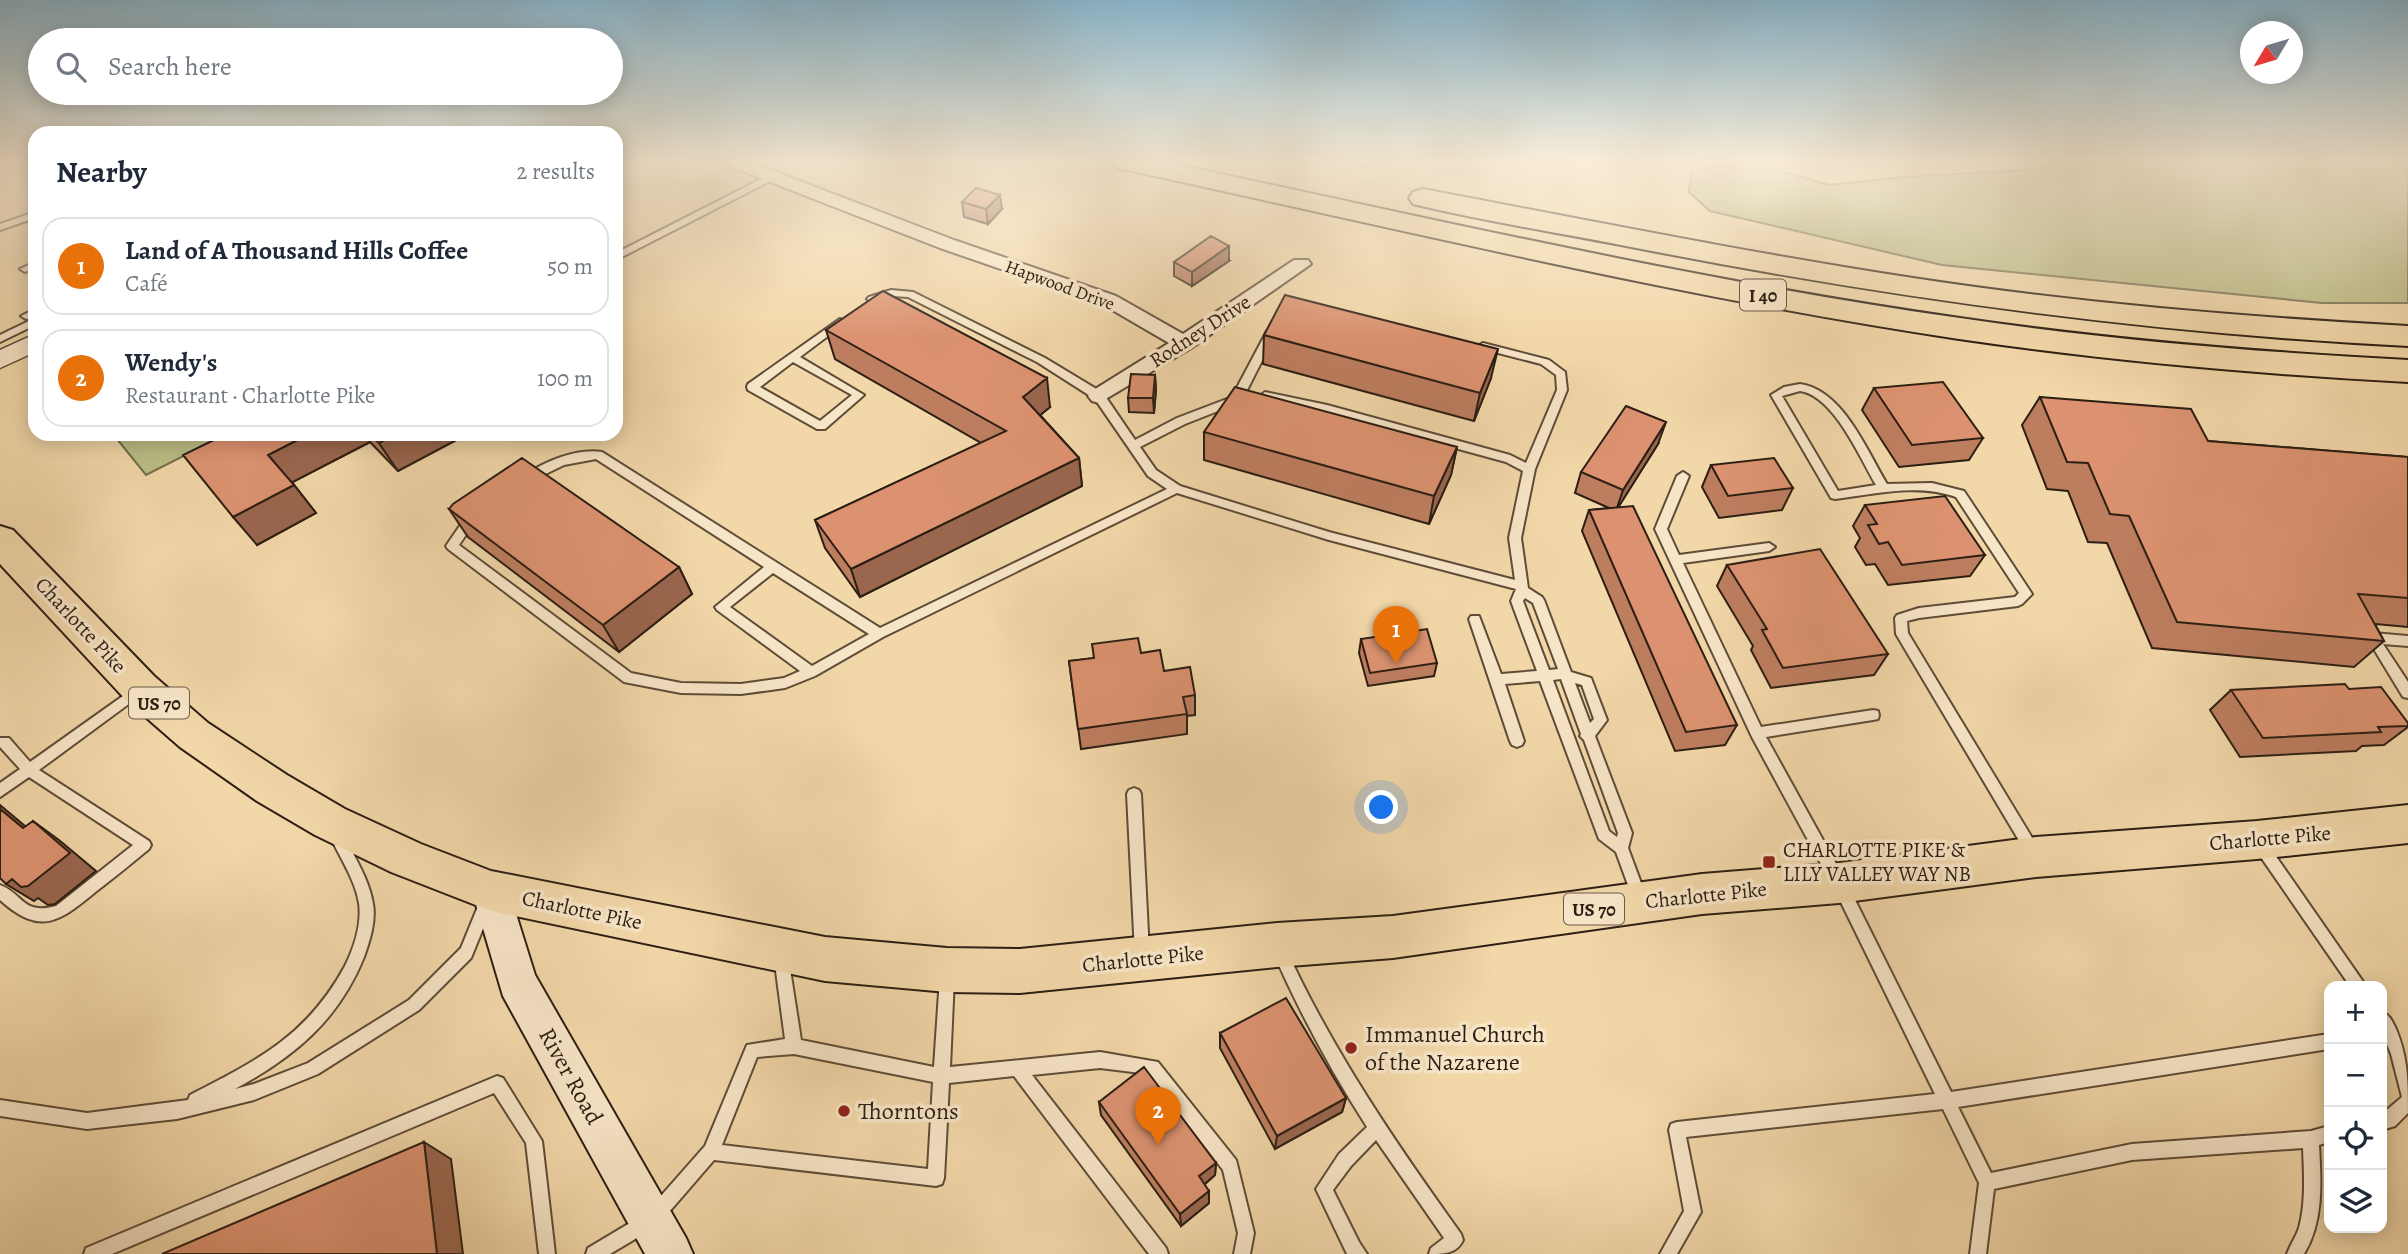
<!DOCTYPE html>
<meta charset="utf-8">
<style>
:root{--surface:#fff;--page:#f2f2f3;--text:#1f2937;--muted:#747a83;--line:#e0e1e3;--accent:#8f2418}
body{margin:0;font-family:Alegreya,serif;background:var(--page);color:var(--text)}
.controls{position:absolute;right:21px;bottom:21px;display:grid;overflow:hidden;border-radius:14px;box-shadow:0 4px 18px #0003}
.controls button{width:63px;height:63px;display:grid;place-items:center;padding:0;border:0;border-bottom:2px solid var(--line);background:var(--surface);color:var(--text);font:35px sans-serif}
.compass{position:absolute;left:2240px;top:21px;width:63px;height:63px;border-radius:50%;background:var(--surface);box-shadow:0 4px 18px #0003;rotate:232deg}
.you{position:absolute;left:1382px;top:808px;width:24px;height:24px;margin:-18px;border:5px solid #fff;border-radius:50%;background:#1a73e8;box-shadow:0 0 0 10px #1a73e833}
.badge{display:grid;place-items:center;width:46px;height:46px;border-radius:50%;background:var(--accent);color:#fff;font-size:23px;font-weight:700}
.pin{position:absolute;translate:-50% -58px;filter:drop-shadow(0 2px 4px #0008)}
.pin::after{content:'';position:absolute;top:37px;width:24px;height:21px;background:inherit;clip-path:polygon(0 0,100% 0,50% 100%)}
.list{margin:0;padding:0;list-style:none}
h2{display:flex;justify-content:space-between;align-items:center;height:91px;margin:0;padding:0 28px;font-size:30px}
h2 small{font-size:23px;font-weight:400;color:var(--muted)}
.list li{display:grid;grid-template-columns:46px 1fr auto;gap:21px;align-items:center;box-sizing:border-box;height:98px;margin:0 14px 14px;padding:0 14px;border:2px solid var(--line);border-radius:21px}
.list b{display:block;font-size:26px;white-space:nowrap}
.list p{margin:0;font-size:23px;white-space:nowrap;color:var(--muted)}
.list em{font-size:23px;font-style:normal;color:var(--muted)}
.icon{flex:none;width:38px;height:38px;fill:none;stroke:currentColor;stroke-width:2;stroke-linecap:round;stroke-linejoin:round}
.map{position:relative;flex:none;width:2408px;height:1254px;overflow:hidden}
.search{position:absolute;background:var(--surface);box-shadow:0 4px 18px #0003;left:28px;top:28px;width:595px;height:77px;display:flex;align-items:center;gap:18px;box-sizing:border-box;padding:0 24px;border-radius:38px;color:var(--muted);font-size:26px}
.panel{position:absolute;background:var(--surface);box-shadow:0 4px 18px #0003;left:28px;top:126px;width:595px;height:315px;border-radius:21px}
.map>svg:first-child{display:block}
</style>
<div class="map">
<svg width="2408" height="1254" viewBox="0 0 2408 1254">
<rect width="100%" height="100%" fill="#f2d7a9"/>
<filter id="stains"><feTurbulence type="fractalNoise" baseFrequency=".00286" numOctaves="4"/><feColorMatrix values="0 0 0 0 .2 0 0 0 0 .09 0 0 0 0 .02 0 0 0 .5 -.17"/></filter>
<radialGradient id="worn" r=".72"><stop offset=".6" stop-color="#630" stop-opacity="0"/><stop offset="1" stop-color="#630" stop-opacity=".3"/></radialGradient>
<path fill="#bcbe87" stroke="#746e4d" stroke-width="2" d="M1696 162H1776L1778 170 1829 185 1904 177 2029 170 2067 162H2408V303H2322L1942 265 1710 211 1689 192 1692 167Z
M127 434H227L146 475 117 439Z"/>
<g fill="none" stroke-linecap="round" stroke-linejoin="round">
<defs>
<path id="service" d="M771 174 774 175V179L616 260V253Z
M35 212V218L0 230V224Z
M35 262V268L25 272 20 269Z
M891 290 913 292 1045 358 1103 393 1135 440 1177 418 1232 397 1267 331H1275L1276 333 1241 402 1185 424 1140 447 1156 470 1180 486 1329 532 1515 580 1509 538 1523 471 1506 462 1327 413 1265 400 1260 396 1265 392 1327 405 1510 455 1526 463 1557 390 1556 375 1541 364 1479 348 1478 346 1483 343 1549 360 1565 372 1567 390 1535 469 1521 538 1528 588 1542 597 1544 600 1571 672 1591 678 1607 720 1595 736 1632 833 1628 848 1647 899 1645 904 1640 906 1635 904 1616 852 1599 839 1540 681 1505 684 1524 741 1522 745 1517 747 1512 745 1510 741 1469 619 1471 616H1479L1501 674 1537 671 1511 601 1516 589 1329 540 1177 493 883 637 815 676 785 688 741 694 681 693 624 682 448 549 446 546 448 543 468 514H476L478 517 459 545 631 673 681 683 741 684 784 678 800 671 717 610 715 607 764 567 596 459 564 465 527 483 521 479 523 476C544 462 576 448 602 452L880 628 1167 489 1148 476 1095 399 1037 362 908 297 892 296 872 302 867 299 869 297ZM773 573 869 634 812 666 730 607ZM1525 598 1533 603 1558 669 1549 670 1523 601ZM1561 679 1581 734 1580 736 1584 740 1618 833 1617 837 1609 831 1553 680ZM1575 683 1582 685 1594 719 1590 723Z
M35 309V316L26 319 21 316Z
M840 319 845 322 844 324 800 357 864 395 825 429H817L748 390 747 387 748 384ZM793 362 852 395 820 421 760 387Z
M31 320 35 321V325L0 342V335Z
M1800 384C1843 390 1867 451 1887 484L1932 483 1964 491 2032 594 2022 604 2018 606 1919 618 1907 621 1908 633 2037 846 2039 850 2037 854 2032 856 2027 854 1896 634 1895 618 1897 615 1919 608 2015 597 2019 593 1956 497C1918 483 1874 494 1835 499L1831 498 1771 395 1784 387ZM1800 391C1834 396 1860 458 1876 485L1838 491 1782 396Z
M1683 472 1689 476 1667 529 1679 555 1769 543 1775 547 1769 551 1683 563 1761 727 1873 710 1878 711 1879 715 1878 719 1873 720 1766 737 1844 878 1951 1092 2329 1034V1049L1958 1107 1991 1173 2132 1144 2311 1131 2329 1126V1142L2319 1145C2321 1181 2324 1221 2304 1254H2287C2290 1245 2296 1237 2299 1228 2306 1202 2304 1174 2303 1148L2132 1160 1994 1189 1986 1254H1970L1979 1183 1943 1109 1686 1137 1701 1212 1677 1254H1660L1684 1211 1669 1130 1671 1124 1677 1122 1935 1094 1834 888 1752 737 1655 529 1677 476Z
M2373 633 2408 636V646L2383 644 2408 682V698L2403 697 2369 641 2367 638 2369 635Z
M137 686 141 687 143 691 141 695 39 770 149 841 151 845 149 849C132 863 115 877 98 890 61 920 42 938 0 900V885C25 895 22 915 56 906L133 845 29 777 0 797V783L20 769 0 747V738H9L30 762Z
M1134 788 1139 790 1141 794 1149 953 1147 958 1142 960 1137 958 1135 953 1127 794 1129 790Z
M336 828 341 830C352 853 369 878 373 904 376 921 370 940 364 957 338 1021 294 1057 235 1089L254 1084 308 1063 409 1000 461 948 481 899 486 897 491 899 493 904 471 958 419 1010 318 1074 254 1100 177 1119 87 1129 0 1116V1100L87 1113 188 1100 190 1095C258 1060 307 1036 345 966 354 948 362 924 359 903 355 879 339 856 329 834L331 830Z
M2261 840 2266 842 2366 986H2350L2256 850 2254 846 2256 842Z
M1280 945 1285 947C1332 1050 1395 1142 1461 1234L1463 1240C1457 1254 1443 1254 1429 1254L1431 1248 1444 1238 1376 1140 1351 1166 1333 1190 1359 1242 1367 1254H1347L1316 1189 1339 1154 1367 1127C1331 1071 1300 1013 1273 952L1275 947Z
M781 949 786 951 788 956 801 1040 934 1067 940 978 942 973 947 971 952 973 954 978 950 1067 1100 1052 1158 1062 1236 1160 1254 1233 1250 1254H1234L1238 1233 1223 1170 1149 1074 1100 1068 1032 1075 1166 1248 1168 1254H1149L1014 1076 949 1083 944 1178 942 1184 936 1186 714 1160 657 1226 610 1254H586L588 1248 645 1214 705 1146 747 1045 785 1039 774 956 776 951ZM794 1054 933 1082 928 1169 722 1145 757 1057Z
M2382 1012C2390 1015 2392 1021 2396 1029 2408 1058 2408 1081 2408 1113L2395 1126 2382 1130V1114L2402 1097 2391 1054 2382 1032Z
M497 1076 503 1078 542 1141 555 1254H539L526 1143 494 1093 112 1254H84L86 1248Z"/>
<path id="minor" d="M726 162H750L954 240 1116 296 1183 334 1294 260H1308L1311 264 1191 348 1099 403 1092 401 1088 396 1092 391 1169 343 1102 304 940 248 729 166Z"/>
<path id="tertiary" d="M35 334V352L0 368V350Z"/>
<path id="secondary" d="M491 873 505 879 535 975 686 1238 693 1254H645L503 996 472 891 477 879Z"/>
<path id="primary" d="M0 526 13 530 154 676 208 723 287 775 345 809 421 844 491 871 825 937 947 948 1020 949 1277 923 1393 916 1702 874 1839 863 2036 837 2257 821 2408 805V843L2257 859 2036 877 1839 903 1702 914 1393 958 1277 967 1020 993 947 992 825 981 491 911 391 872 315 835 257 801 180 747 126 700 0 564Z"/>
<path id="motorway" d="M1113 162H1165C1429 218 1693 280 1960 318 2109 340 2258 352 2408 360V382C2258 374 2108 361 1959 339 1679 297 1404 230 1127 170L1117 168Z
M1423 189C1586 220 1749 253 1913 278 2077 303 2242 317 2408 326V346C2144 333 1885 297 1626 246 1555 232 1483 221 1413 204L1409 198 1413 192Z"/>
</defs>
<use href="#service" stroke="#5e4c38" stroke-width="4"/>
<use href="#minor" stroke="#5e4c38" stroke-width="4"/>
<use href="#tertiary" stroke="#5e4c38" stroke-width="3"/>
<use href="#secondary" stroke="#2c1e13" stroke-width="4"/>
<use href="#primary" stroke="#2c1e13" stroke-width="4"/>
<use href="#motorway" stroke="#2c1e13" stroke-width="4"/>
<use href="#service" fill="#f7e5c7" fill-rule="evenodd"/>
<use href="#minor" fill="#f7e5c7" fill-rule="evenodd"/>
<use href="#tertiary" fill="#f7e5c7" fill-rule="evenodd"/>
<use href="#secondary" fill="#f7e5c7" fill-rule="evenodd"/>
<use href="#primary" fill="#f2d7a9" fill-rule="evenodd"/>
<use href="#motorway" fill="#f2d7a9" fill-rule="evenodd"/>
</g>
<path fill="#bd7e60" stroke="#2c1e13" stroke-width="2" d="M1855 162H1873L1865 167Z
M962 202 1002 209 988 224 964 217Z
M1229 261 1192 286 1174 276V262Z
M826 330 1050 407 1040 415 1079 458 1082 486 860 597 825 548 815 520 981 443 835 359Z
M1264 335 1491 378 1474 421 1263 364Z
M1155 375 1156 390 1154 413 1129 412 1128 398Z
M1874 388 1983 438 1969 460 1899 467 1862 410Z
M2040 397 2208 441 2408 457V627L2375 624 2384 641 2354 667 2152 648 2107 543 2088 542 2068 491 2047 489 2022 425Z
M1204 432 1457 447 1451 475 1429 524 1204 460Z
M226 434H458L460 438 398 471 370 442 292 482 316 513 257 545Z
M1658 444 1618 507 1737 725 1725 745 1675 751 1582 531 1589 510 1609 508 1575 493 1581 472Z
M1711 465 1793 488 1782 510 1719 518 1702 487Z
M1865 505 1985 555 1970 576 1888 585 1875 564 1866 565 1855 547 1860 538 1853 526Z
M449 509 679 567 692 594 619 652 468 537Z
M1727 565 1888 654 1874 675 1771 688 1751 650 1753 646 1717 586Z
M1361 639 1437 663 1434 676 1368 686 1359 653Z
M1141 653 1195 695V715L1187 716V734L1081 749 1069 661Z
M2349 689 2408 723V727L2384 745 2362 746 2356 751 2240 757 2210 710 2231 690Z
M1220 1033 1346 1098 1342 1112 1275 1149 1220 1048Z
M1099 1102 1216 1163 1215 1175 1205 1184 1209 1203 1181 1226 1101 1115Z"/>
<path fill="#9a664e" stroke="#2c1e13" stroke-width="2" d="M1000 195 1002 209 988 224 986 209Z
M1229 246V261L1192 286V272Z
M1498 349 1491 378 1474 421 1480 393Z
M1155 375 1156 390 1154 413 1153 398Z
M1047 378 1050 407 1027 426 1023 397Z
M1666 422 1658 444 1616 511 1623 490Z
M309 434H365L370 442 291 483 268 455Z
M395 434H458L460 438 398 471 379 443Z
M1457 447 1451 475 1429 524 1434 496Z
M1079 458 1082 486 860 597 851 569Z
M294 485 316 513 257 545 233 517Z
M679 567 692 594 619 652 603 625Z
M0 805 50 847 23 828 0 809Z
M33 821 59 840 96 871 55 904 48 905 38 898 34 901 6 884 12 879Z
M1346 1098 1342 1112 1275 1149 1277 1136Z
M424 1142 451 1159 463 1254H437Z
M1216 1163 1215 1175 1199 1189V1176Z
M1209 1191V1203L1181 1226 1180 1214Z"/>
<path fill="#dc9270" stroke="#2c1e13" stroke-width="2" d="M976 188 1000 195 986 209 962 202Z
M1211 236 1229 246 1192 272 1174 262Z
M883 291 1047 378 1023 397 1079 458 851 569 815 520 1006 431 826 330Z
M1285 295 1498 349 1480 393 1264 335Z
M1131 374 1155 375 1153 398H1128Z
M1943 382 1983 438 1912 445 1874 388Z
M1235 387 1457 447 1434 496 1204 432Z
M2040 397 2191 409 2208 441 2408 457V598L2358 594 2384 641 2177 622 2129 516 2110 514 2088 463 2067 462Z
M1626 406 1666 422 1623 490 1581 472Z
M226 434H309L268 455 294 485 233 517 183 455Z
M370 434H395L379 443Z
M522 458 679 567 603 625 449 509 453 504Z
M1774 458 1793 488 1728 496 1711 465Z
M1945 496 1985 555 1902 565 1888 542 1879 544 1868 525 1877 524 1865 505Z
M1633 506 1737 725 1686 732 1589 510Z
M1820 549 1888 654 1783 668 1762 630 1767 629 1727 565Z
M1427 629 1437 663 1370 673 1361 639Z
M1138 638 1141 653 1160 650 1164 671 1190 667 1195 695 1183 697 1187 714 1078 729 1069 661 1094 658 1092 644Z
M2345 684 2349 689 2381 687 2408 723V726L2378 727 2381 732 2263 738 2231 690Z
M0 809 23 828 33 821 70 853 28 886 21 887 12 879 6 884 0 878Z
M1286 998 1346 1098 1277 1136 1220 1033Z
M1144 1067 1216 1163 1199 1176 1209 1191 1180 1214 1099 1102Z
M424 1142 437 1254H162Z"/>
<linearGradient id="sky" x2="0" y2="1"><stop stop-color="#89b6ce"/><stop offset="0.48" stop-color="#f9edd8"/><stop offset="1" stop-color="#f9edd8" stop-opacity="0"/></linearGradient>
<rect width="2408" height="337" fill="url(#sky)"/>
<g fill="#8f2418" stroke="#f7e5c7" stroke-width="2.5">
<rect x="1762" y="855" width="14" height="14" rx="3.5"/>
<circle cx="1351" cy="1048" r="7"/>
<circle cx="844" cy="1111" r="7"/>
</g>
<g text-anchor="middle" stroke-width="7" stroke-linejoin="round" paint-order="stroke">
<g font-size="18" fill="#2c1e13" stroke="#f7e5c7">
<text transform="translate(1060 285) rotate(20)" y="6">Hapwood Drive</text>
</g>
<g fill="#f7e5c7" stroke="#695a49" stroke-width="2">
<rect x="1740" y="279.5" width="46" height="31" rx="5"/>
<rect x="129" y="687.5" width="60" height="31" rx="5"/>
<rect x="1564" y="893.5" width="60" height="31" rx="5"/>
</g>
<g font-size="19" font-weight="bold" fill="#2c1e13">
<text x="1763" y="302">I 40</text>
<text x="159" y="710">US 70</text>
<text x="1594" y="916">US 70</text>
</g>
<g font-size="21" fill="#2c1e13" stroke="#f7e5c7">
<text transform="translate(1200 331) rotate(-33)" y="7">Rodney Drive</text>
<text transform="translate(81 625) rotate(47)" y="7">Charlotte Pike</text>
<text transform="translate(2270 838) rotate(-5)" y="7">Charlotte Pike</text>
<text transform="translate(1706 895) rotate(-6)" y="7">Charlotte Pike</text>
<text transform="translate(582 910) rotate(12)" y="7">Charlotte Pike</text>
<text transform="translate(1143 959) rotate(-6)" y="7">Charlotte Pike</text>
</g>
<g font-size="21" fill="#2c1e13" stroke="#f7e5c7" text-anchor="start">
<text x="1783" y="857">CHARLOTTE PIKE &amp;<tspan x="1783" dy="24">LILY VALLEY WAY NB</tspan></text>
</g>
<g font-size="24" fill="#2c1e13" stroke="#f7e5c7" text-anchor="start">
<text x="1365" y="1042">Immanuel Church<tspan x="1365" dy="28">of the Nazarene</tspan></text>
<text x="858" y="1119">Thorntons</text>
</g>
<g font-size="24" fill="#2c1e13" stroke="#f7e5c7">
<text transform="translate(571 1076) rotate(61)" y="8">River Road</text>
</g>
</g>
<rect width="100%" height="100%" filter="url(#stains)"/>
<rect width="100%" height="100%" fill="url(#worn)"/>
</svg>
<div class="controls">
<button>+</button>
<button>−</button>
<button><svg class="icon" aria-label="locate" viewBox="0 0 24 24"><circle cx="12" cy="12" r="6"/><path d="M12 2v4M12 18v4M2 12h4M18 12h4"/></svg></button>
<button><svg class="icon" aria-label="layers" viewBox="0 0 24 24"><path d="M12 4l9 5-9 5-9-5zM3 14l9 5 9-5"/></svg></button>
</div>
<svg class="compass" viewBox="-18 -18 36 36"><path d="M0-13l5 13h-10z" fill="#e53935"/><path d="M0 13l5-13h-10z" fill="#747a83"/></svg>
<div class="you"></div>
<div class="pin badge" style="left:1396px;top:664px;background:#e8710a">1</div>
<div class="pin badge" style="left:1158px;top:1145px;background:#e8710a">2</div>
<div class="search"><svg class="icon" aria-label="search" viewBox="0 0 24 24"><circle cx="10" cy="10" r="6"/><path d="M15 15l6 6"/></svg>Search here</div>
<section class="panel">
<h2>Nearby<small>2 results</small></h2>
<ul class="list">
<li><span class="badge" style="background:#e8710a">1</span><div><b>Land of A Thousand Hills Coffee</b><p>Café</p></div><em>50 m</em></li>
<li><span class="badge" style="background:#e8710a">2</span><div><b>Wendy's</b><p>Restaurant · Charlotte Pike</p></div><em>100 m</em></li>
</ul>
</section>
</div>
